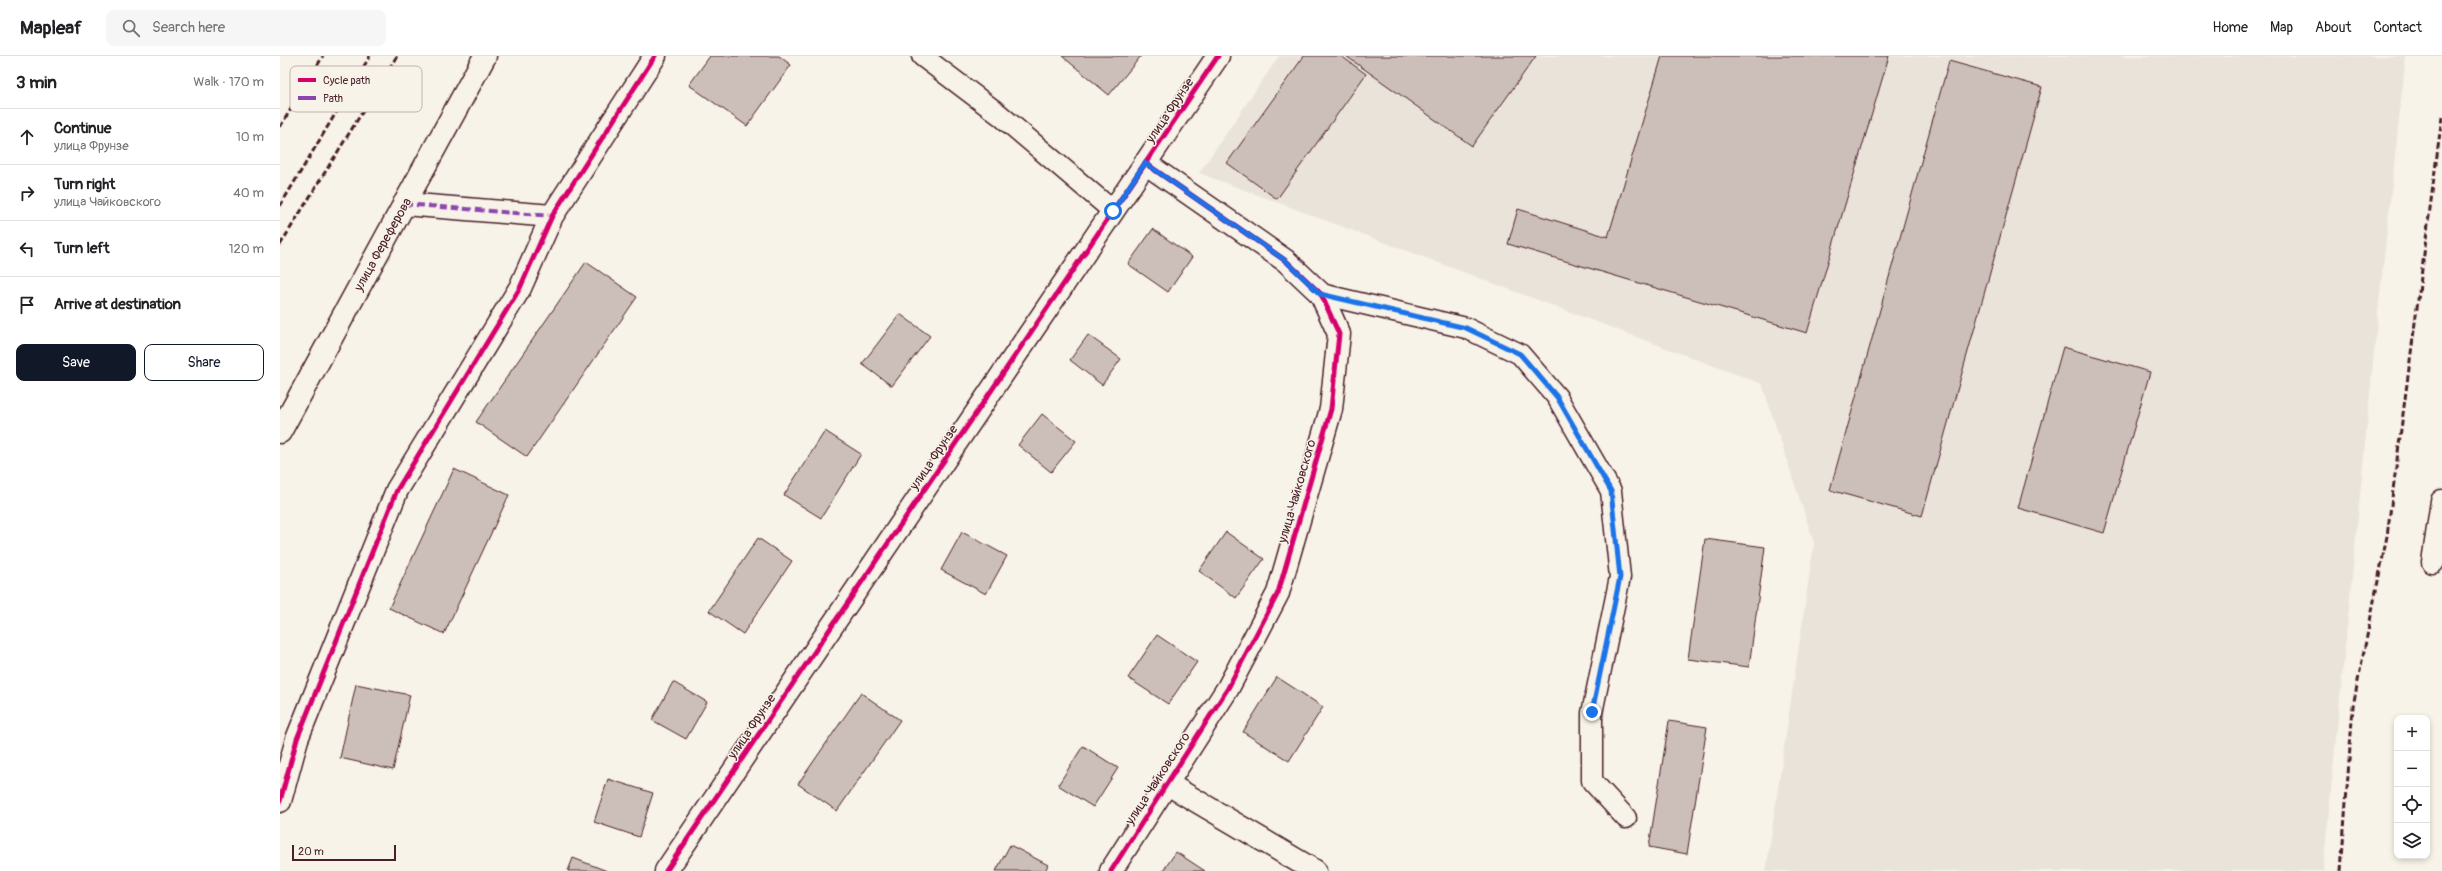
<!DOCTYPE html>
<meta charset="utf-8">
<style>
:root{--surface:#fff;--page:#f6f6f6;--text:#202124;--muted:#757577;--line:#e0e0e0;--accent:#111827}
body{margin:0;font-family:Pangolin,sans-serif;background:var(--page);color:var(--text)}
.controls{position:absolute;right:12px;bottom:12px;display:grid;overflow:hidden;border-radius:8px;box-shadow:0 2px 6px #0003}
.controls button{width:36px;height:36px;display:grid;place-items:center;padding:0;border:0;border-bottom:1px solid var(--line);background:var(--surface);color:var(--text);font:20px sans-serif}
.scale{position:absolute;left:12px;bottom:10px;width:104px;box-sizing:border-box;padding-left:4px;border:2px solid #4a1f2b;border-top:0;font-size:11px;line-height:14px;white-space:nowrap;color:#4a1f2b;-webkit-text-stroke:3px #f7f3e8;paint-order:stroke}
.stop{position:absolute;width:12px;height:12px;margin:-9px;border:3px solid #1a73e8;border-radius:50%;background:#fff}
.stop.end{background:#1a73e8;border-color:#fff;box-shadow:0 1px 4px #0008}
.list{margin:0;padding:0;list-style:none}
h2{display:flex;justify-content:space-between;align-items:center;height:52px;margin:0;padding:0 16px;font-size:17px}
h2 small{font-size:13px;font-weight:400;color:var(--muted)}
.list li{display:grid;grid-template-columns:26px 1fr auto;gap:12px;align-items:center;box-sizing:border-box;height:56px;padding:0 16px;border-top:1px solid var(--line)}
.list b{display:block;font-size:15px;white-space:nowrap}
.list p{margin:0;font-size:13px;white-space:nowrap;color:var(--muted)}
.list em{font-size:13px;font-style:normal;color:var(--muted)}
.actions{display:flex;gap:8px;padding:12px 16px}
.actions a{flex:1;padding:9px 0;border:1px solid var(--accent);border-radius:8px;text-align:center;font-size:14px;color:var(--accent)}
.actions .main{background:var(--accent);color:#fff}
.icon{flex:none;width:22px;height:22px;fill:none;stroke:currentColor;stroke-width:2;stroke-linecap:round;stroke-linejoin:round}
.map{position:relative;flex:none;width:2162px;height:815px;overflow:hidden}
header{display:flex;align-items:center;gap:24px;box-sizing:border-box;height:56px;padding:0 20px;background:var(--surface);border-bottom:1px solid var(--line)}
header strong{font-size:19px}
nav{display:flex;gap:22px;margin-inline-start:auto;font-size:14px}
.search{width:280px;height:36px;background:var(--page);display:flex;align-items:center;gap:10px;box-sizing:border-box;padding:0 14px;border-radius:8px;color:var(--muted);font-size:15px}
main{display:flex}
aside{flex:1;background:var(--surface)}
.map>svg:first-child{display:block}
</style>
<header>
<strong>Mapleaf</strong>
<div class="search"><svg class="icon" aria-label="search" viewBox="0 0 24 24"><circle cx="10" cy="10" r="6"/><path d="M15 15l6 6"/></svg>Search here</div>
<nav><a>Home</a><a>Map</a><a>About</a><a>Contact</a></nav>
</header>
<main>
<aside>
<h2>3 min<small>Walk · 170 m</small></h2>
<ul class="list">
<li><svg class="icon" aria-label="ahead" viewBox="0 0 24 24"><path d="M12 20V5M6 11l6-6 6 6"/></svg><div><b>Continue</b><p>улица Фрунзе</p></div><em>10 m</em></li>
<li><svg class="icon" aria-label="right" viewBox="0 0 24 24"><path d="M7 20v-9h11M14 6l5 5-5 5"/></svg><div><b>Turn right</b><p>улица Чайковского</p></div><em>40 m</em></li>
<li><svg class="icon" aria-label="left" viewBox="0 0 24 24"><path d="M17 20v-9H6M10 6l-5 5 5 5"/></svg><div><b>Turn left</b></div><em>120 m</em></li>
<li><svg class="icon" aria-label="arrive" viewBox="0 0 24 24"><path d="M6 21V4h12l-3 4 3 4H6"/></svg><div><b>Arrive at destination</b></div></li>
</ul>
<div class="actions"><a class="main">Save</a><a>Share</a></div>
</aside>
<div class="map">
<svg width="2162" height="815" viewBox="0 0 2162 815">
<rect width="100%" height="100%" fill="#f7f3e8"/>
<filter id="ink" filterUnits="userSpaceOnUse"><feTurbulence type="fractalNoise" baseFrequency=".025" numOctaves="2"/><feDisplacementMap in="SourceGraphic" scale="8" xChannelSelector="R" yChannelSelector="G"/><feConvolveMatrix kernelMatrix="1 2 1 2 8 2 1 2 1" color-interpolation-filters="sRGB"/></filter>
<g filter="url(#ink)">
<path fill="#eae3da" d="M999 0H2126L2098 256 2043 815H1486L1534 487 1482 328 919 117Z"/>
<path fill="#ccbfb9" stroke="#4a1f2b" d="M430 0H499L511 9 467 70 409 29Z
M782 0H861L829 39Z
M1024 0H1061L1086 18 997 143 947 107Z
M1066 0H1256L1192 90Z
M1382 0H1609L1527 277 1228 188 1238 153 1328 181Z
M1669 5 1762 31 1642 460 1550 434Z
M873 173 912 201 888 236 848 208Z
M306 206 357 241 247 401 196 366Z
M620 258 650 280 612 330 582 308Z
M808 279 841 303 822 329 790 304Z
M1783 291 1870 316 1824 477 1738 452Z
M762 358 796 385 771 416 738 389Z
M545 375 581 398 541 462 504 439Z
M174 413 229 439 164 578 109 552Z
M682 476 727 500 706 538 661 514Z
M946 476 984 503 956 542 919 515Z
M478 482 512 505 463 578 429 555Z
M1425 483 1485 491 1469 611 1408 603Z
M877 579 917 606 888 648 848 622Z
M997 621 1043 651 1009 705 963 676Z
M393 626 427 646 406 683 372 664Z
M76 628 130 639 113 714 60 702Z
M581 637 620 664 557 755 518 728Z
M1389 665 1427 671 1407 798 1369 791Z
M803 690 838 712 813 751 778 729Z
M328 723 373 737 359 781 314 766Z
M730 789 768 809 765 815H716Z
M896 796 925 815H883Z
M293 802 327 815H288Z"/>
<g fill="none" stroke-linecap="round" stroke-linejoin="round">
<defs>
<path id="service" d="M642 0 720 59 833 155
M1041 238 1186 272 1240 298 1277 341 1331 435 1340 521 1312 657V725L1346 762"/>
<path id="minor" d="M124 148 272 160
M0 376 205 0
M2153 506 2162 445
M886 727 1035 815
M0 745 17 683 117 434 240 232 272 160 375 0
M386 815 938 0
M831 815 948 632 998 537 1051 353 1059 278 1041 238 1006 205 865 107"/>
</defs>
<use href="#service" stroke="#4a1f2b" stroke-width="23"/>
<use href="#minor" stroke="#4a1f2b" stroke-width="25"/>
<use href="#service" stroke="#f7f3e8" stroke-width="20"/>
<use href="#minor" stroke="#f7f3e8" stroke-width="22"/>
<path stroke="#4a1f2b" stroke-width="3" stroke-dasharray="6 3" stroke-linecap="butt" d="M0 71 43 0
M0 150 90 0
M0 189 117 0
M2061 815 2073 650 2107 480 2162 61"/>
<path stroke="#8e44ad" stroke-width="4" stroke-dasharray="8 4" stroke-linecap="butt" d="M124 148 272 160"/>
<defs>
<path id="cycleway" d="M0 745 17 683 117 434 240 232 272 160 375 0
M386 815 938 0
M831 815 948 632 998 537 1051 353 1059 278 1041 238 1006 205 865 107"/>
</defs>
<use href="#cycleway" stroke="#f7f3e8" stroke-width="8"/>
<use href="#cycleway" stroke="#d6006c" stroke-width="5"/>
</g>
</g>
<g fill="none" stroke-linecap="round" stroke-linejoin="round" filter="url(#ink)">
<path stroke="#1a73e8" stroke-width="5" d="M833 155 865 107 1006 205 1040 238 1186 272 1240 298 1277 341 1331 435 1340 521 1312 656"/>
</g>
<g text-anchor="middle" stroke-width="3" stroke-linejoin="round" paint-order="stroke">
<g font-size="13" fill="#4a1f2b" stroke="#f7f3e8">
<text transform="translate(889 54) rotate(-56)" y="5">улица Фрунзе</text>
<text transform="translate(102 188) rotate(-61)" y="5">улица Фереферова</text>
<text transform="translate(653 401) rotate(-56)" y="5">улица Фрунзе</text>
<text transform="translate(1016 435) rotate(-74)" y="5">улица Чайковского</text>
<text transform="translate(471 670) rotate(-56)" y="5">улица Фрунзе</text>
<text transform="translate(877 722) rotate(-57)" y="5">улица Чайковского</text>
</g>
</g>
<rect x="10" y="10" width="132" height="46" rx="6" fill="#f7f3e8" stroke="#c3b3af" stroke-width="1"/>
<rect x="18" y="22" width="18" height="4" fill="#d6006c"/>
<rect x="18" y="40" width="18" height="4" fill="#8e44ad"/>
<g font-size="11" fill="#4a1f2b">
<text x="43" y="28">Cycle path</text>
<text x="43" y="46">Path</text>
</g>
</svg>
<div class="controls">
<button>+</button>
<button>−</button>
<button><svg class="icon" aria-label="locate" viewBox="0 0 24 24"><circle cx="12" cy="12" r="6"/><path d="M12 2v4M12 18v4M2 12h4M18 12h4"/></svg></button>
<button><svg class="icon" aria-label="layers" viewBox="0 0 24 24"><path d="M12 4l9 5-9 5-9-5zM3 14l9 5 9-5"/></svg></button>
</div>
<div class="scale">20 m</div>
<div class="stop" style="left:833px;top:155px"></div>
<div class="stop end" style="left:1312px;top:656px"></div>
</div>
</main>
